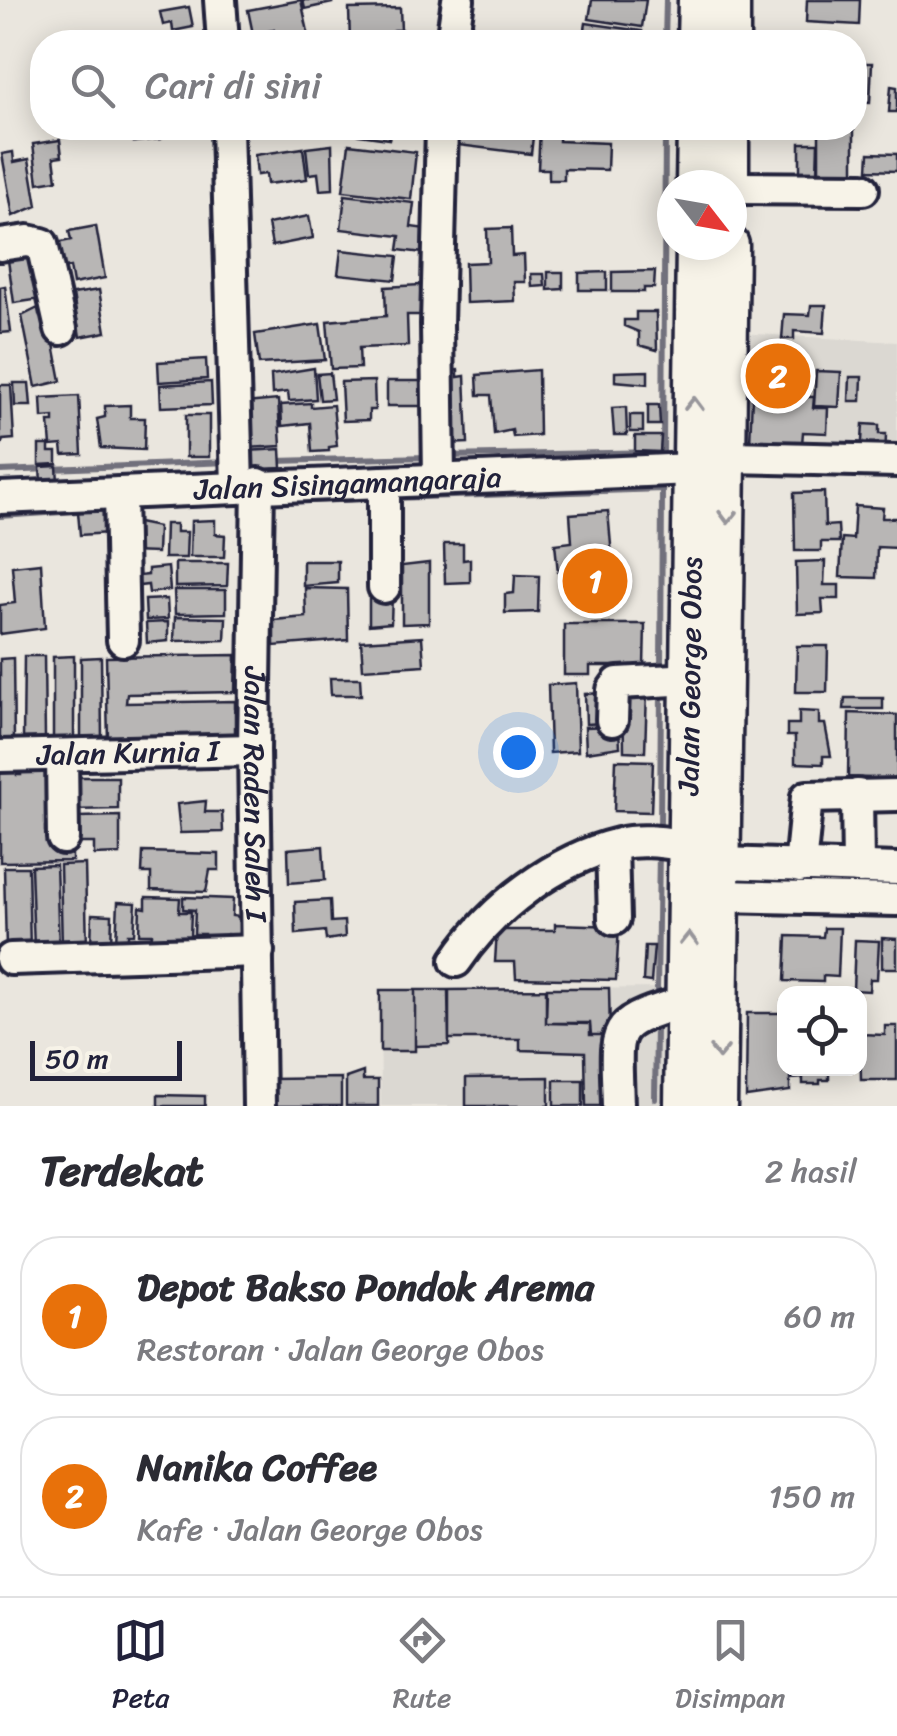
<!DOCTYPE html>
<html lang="id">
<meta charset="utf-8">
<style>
:root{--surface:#fff;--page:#f2f2f3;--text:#2b2b33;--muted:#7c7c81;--line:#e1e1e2;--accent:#22223b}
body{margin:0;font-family:Sriracha,sans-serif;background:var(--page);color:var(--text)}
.controls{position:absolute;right:30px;bottom:30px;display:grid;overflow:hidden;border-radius:20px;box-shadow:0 5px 25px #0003}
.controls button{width:90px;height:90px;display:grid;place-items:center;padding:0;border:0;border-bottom:2px solid var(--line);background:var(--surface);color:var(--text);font:50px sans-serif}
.compass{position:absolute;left:657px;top:170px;width:90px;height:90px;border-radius:50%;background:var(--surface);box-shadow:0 5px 25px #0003;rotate:121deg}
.scale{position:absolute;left:30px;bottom:25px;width:152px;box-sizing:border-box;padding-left:10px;border:5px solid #22223b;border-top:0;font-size:28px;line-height:35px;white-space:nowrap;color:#22223b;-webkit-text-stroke:8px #f7f3e8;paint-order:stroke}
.you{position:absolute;left:518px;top:752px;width:35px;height:35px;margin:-25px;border:8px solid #fff;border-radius:50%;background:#1a73e8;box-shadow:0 0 0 15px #1a73e833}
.badge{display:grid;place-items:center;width:65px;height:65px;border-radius:50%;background:var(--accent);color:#fff;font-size:32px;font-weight:700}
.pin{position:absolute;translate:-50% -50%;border:5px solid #fff;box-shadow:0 2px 10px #0006}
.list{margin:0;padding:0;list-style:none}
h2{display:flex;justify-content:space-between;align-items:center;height:130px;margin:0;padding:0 40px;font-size:42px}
h2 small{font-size:32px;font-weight:400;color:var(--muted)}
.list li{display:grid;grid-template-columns:65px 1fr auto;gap:30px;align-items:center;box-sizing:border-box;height:160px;margin:0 20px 20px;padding:0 20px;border:2px solid var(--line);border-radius:40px}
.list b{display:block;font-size:38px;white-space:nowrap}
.list p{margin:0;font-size:32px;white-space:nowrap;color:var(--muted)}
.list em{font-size:32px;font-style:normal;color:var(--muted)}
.icon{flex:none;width:55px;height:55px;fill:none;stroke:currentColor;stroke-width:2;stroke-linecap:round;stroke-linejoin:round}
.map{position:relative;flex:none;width:897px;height:1106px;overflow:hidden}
.search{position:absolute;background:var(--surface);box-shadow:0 5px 25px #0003;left:30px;right:30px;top:30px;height:110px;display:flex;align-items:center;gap:25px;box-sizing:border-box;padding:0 35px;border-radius:40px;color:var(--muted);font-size:38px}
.sheet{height:490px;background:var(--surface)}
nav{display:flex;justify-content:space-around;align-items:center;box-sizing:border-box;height:140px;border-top:2px solid var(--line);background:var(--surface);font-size:28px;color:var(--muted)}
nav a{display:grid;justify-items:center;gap:5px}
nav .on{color:var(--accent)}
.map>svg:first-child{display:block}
</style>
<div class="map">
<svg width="897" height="1106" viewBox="0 0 897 1106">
<rect width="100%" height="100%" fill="#eae6de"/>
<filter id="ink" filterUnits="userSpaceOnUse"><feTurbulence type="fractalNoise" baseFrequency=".01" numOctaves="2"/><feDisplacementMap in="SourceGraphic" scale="20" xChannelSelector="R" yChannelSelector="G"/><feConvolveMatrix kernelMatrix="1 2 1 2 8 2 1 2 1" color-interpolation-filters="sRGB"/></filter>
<g filter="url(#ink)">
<path fill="#dbd8d2" d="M739 333 897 342V452L738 449Z
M675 988 671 1106H381L380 990Z"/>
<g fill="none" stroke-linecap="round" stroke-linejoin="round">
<path stroke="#716f7b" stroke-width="6" d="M665 42 666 0
M446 456 663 452 665 128
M276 461 428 457
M0 471 229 462
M392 498 662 489 661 671
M267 502 375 499
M127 508 250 503
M0 516 110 509
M660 831 661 689
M657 992 659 849
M655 1099 656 1027"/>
</g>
<path fill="#b8b6b5" stroke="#22223b" stroke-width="2.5" d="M301 0 310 41 277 42 274 30 253 34 248 10Z
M303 0H331L332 3 305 9Z
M592 0H646L642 27 589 19Z
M807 0H860L859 25 806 22Z
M189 7 193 27 173 31 172 23 163 25 160 12Z
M400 8 401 30H394V42H350L349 9Z
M586 23 642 31 640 42H583Z
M854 63H872L870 103 854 102Z
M891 86 897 87V112H889Z
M140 128H159L161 139 134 142 133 131Z
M360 128H419L418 135 391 131 389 139 359 135Z
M452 128H534L531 154 450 144Z
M540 128H560L559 141 608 143 607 170 564 169V180H549V169H538Z
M819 129H854V179H819Z
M60 140 62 156 54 157 57 180 38 183 33 144Z
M800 143H818L817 174H800Z
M349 144 416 152 411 199 343 191Z
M332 145 333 189 320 190 318 173 309 174 306 148Z
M303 148 307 179 267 184 266 174 257 175 255 155Z
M13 152 14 162 29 159 37 206 13 216 2 154Z
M869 153 897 154V171L868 170Z
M345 195 414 203 411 227 426 229 424 253 398 250 400 236 341 229Z
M309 216 313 238 272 246 268 224Z
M96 226 105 278 73 284 70 267 52 271 47 245 71 240 69 231Z
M511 228 512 256 524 255 525 282H514L515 301 466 303 465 263 488 262 487 229Z
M34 249 41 299 14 303 7 253Z
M341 250 398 256 395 280 338 274Z
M655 271 654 288H644V292H612V272Z
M548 272H563V289L548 290Z
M607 272V290H579V273Z
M531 274H544L545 286 532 287Z
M420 285 421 315H407L408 346 359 348 360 368 331 369 327 321 386 316 385 287Z
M5 286 11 332 0 333V287Z
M99 290 106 332 80 337 73 294Z
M811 305H826L824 333 794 331V339H782L784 314 810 315Z
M38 308 39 314 48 312 61 381 36 387 22 316Z
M636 312H656L657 350 639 345V332L624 326V320H636Z
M320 324 325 360 259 364 255 334Z
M206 359 207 379 159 382 158 362Z
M759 366 797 367 796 386 759 385Z
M314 368 316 399 289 401 288 392 272 394 271 375Z
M458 370V377L465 376 468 443 445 444 447 371Z
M538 370 539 435 513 437 512 430 494 434 491 395H478L477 375Z
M648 371V384L615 381V372Z
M816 371 841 372 839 407 814 406Z
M330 373 333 399 320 400 317 374Z
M850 377H862L861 401H849Z
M374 381 375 410H369V420L343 421 341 382Z
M387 381H424V406H387Z
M211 382 212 405 161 407 160 385Z
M14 383H29L31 406H15Z
M0 385H11L14 439 3 440 0 448Z
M79 396 82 454 63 455 62 445 51 446 49 422H54V417L42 418 41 398Z
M752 396 814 397 813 408H828L827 433 803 432 802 444 750 443Z
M278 400 281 446 248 448 245 403Z
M311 403V407L333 405 337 446 329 447V451L312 452 310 423 282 426 281 405Z
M130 405V418H145L144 450 101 448 97 419 105 417V406Z
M648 405H659L660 425H648Z
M626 407 627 435H614L612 408Z
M186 415H209V457H186Z
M630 415H643V432H630Z
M863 424 879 425V434H886L885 460 861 459Z
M635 436H661L660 452 635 451Z
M39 445H49V452H57V464L39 465Z
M281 449 282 468 248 470 247 451Z
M57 466 58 482 41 483 40 467Z
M824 492 825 526 838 525 839 542H821V551H795L794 493Z
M855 506 883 508 882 518H897V548L877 547 876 578 840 577 842 538 853 539Z
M108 511V533L80 535 78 512Z
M608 511 613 568 558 572 555 544 572 542 570 514Z
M215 520V534L225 535 224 557H190L191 521Z
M138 523 158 527 157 553 130 552Z
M165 524H176V532H187L186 558H164Z
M444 544H463V560L470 559V582L445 583Z
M303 561H338V583L303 586Z
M825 561 824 585H839V599H822L823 613 797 614 796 562Z
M41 563 45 628 0 634V605L15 603 12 566Z
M175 563H228L227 586 175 587Z
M429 563V623L402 624V566Z
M168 567 170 590 149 593 148 585 139 586 138 576 148 575V569Z
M515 575 539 576 538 612 505 613V594L514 593Z
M305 588 347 589 348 640 274 646V620L306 617Z
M174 590H226V613L175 614Z
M392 594 391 623 369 625V595Z
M167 599 168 619 146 620 145 600Z
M175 617 226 618 225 640 174 641Z
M168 622V641L147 643 146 623Z
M564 624H645L644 666H590V675H564Z
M422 637 424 665 363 669 361 641Z
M797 646H828L827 692H796Z
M236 655 235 692 127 694 126 703 235 701V736L108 740 106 657Z
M24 656H44L45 740 23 741Z
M74 656V740L53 741V657Z
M101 657 102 741 81 742V658Z
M13 658 14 742 0 743V659Z
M330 678H360L361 695H331Z
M576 683 578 751 550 753 548 685Z
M623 691H647L645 752 624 751Z
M603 693 604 723 586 724 585 694Z
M845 698H883V709H844Z
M799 711 819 712V724H825L831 756H823V764L795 763V736H787V724H799Z
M849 713 897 715V780L848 777Z
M611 726 619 730 620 747 586 752 585 727Z
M616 760 653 761 651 812 614 811Z
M0 763H17V775H21V766L55 765 56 799H47V803H56V827H45V831H56L72 847V861L0 862Z
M72 777H118V809L72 810Z
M206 801 205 812H222L223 832 180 833 177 804Z
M120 816V854L94 855V843H78V817Z
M323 846 325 880 289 883 288 849Z
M143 852 219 854V870H210L206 892 151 890V873H142Z
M85 864 87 947H62L60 865Z
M56 865 59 948 34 949 31 866Z
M4 867H28L30 948 6 949Z
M146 897 180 898 179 912H191L190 937 151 940 152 934H139L140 907 146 908Z
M183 897 233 899 232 916 240 917 239 935 227 934 226 941H204V934H194L195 910 183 909Z
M330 900 331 922 344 921 345 937 326 940 325 931 296 934 295 902Z
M118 902 136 903 134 934H128V943H116Z
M92 914 112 915 111 946H91Z
M555 924 619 926 616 980 516 978 515 962H495L497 930H555Z
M824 928H840L838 977 823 976V982L785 981 787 936 823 937Z
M882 938 897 939V968H882Z
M855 940 879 941 877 979H870L869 991 853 990Z
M645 946H654L651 982 643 981Z
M547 988H609L610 1035H591L590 1023H546Z
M546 989V1023L590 1024V1035H602L603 1106H586L585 1052 520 1050V1039H449V990Z
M380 990H415V1051H380Z
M415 990H448L449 1045 415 1046Z
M782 1000 784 1068H790V1091L746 1097 747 1013H782Z
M885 1026H897V1080H861L860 1034 885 1035Z
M792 1068H834V1069H829V1080H820V1084H803V1078L792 1079Z
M363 1072V1080H378V1106H346V1078Z
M549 1077V1106H466V1078Z
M341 1078V1106H273L271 1079Z
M554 1080H583V1106H554Z
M158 1095 205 1096V1106H158Z"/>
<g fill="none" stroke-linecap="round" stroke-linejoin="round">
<defs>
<g id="minor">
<path d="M220 0 223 42"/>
<path d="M452 42 458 0"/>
<path d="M227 128 237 486"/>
<path d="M732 188 863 189"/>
<path d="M0 245 28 241 42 244 61 329"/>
<path d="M729 457 897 461"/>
<path d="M439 479 437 324 442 128"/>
<path d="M384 482V587"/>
<path id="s1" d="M258 484 254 750 259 1106"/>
<path d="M120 493 123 640"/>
<path id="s2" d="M0 498 692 469"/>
<path d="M612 720 613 690 618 683 693 679"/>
<path d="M62 755 63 838"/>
<path id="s3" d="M0 756 254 750"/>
<path d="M857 795 858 868"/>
<path d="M612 847 614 919"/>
<path d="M723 863 897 869"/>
<path d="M800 867 807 797 897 795"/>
<path d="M722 896 897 900"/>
<path d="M11 959 258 951"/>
<path d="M456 961C492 907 556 859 619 844 642 838 667 843 690 846"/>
<path d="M618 1106C616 1024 607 1025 687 1001"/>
</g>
<g id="major">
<path d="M697 42 698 0"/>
<path d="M730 42V0"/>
<path d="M696 185 697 128"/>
<path d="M729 185V128"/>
<path id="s4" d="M684 1106 696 245"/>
<path d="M717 1106 729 245"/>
</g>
</defs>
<use href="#minor" stroke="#22223b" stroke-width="38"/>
<use href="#major" stroke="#22223b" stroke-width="45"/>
<use href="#minor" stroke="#f7f3e8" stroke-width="30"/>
<use href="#major" stroke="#f7f3e8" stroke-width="38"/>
</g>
<defs><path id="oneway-chevron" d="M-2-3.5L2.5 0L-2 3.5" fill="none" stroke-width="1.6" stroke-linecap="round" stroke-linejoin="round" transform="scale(2.5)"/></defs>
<g stroke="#97959a">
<use href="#oneway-chevron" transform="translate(694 404) rotate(-89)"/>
<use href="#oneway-chevron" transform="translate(728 517) rotate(91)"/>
<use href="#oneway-chevron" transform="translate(689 939) rotate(-89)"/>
<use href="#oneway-chevron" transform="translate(719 1052) rotate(91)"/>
</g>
</g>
<g text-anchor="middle" stroke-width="8" stroke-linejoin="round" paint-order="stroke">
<g font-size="30" fill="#22223b" stroke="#f7f3e8">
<text dy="10" stroke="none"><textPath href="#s2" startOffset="348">Jalan Sisingamangaraja</textPath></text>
<text dy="10" stroke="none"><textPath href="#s4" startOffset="430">Jalan George Obos</textPath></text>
<text dy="10" stroke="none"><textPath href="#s3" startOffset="128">Jalan Kurnia I</textPath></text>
<text dy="10" stroke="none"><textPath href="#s1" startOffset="310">Jalan Raden Saleh I</textPath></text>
</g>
</g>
</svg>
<div class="controls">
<button><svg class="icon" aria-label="locate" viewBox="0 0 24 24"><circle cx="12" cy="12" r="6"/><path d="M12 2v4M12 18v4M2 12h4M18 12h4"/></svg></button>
</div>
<svg class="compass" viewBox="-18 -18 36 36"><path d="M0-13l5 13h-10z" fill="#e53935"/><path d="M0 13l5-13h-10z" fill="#7c7c81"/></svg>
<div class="scale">50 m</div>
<div class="you"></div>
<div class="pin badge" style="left:595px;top:581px;background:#e8710a">1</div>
<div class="pin badge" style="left:778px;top:376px;background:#e8710a">2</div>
<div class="search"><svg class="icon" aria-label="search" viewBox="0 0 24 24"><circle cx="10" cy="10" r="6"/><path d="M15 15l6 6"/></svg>Cari di sini</div>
</div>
<section class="sheet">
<h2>Terdekat<small>2 hasil</small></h2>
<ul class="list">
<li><span class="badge" style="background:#e8710a">1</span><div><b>Depot Bakso Pondok Arema</b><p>Restoran · Jalan George Obos</p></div><em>60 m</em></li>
<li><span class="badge" style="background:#e8710a">2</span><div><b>Nanika Coffee</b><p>Kafe · Jalan George Obos</p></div><em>150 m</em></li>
</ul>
</section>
<nav>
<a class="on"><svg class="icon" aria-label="map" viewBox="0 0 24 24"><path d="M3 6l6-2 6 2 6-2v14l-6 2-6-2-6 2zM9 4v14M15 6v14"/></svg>Peta</a>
<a><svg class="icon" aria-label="directions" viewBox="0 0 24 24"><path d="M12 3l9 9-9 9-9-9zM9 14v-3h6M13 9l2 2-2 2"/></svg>Rute</a>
<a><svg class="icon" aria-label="saved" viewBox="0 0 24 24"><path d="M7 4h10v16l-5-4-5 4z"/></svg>Disimpan</a>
</nav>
